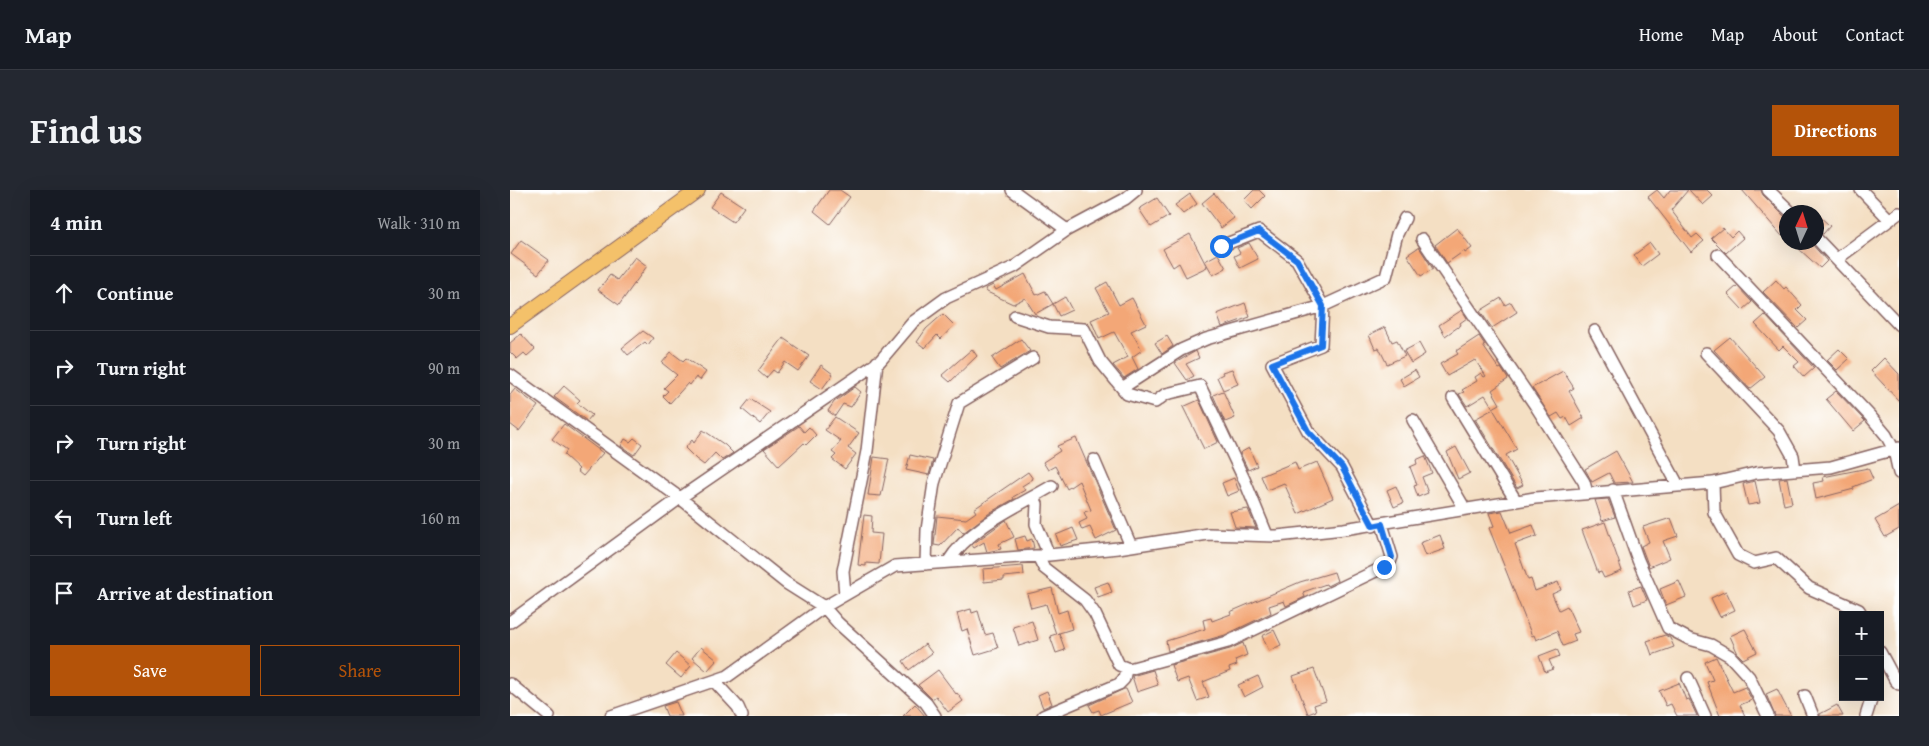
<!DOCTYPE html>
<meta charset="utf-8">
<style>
:root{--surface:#171b24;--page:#242831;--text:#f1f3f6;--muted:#9ea1a6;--line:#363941;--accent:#b45309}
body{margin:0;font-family:"Gentium Book Plus",serif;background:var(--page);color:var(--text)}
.controls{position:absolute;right:15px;bottom:15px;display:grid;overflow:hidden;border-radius:0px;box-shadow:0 5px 20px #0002}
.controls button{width:45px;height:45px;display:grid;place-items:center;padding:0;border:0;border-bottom:1px solid var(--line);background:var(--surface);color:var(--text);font:25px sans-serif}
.compass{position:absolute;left:1269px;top:15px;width:45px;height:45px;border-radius:50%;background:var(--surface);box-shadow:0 5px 20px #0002;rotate:4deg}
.stop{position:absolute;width:15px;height:15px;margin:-11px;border:4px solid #1a73e8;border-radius:50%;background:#fff}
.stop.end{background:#1a73e8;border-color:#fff;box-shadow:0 1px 5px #0008}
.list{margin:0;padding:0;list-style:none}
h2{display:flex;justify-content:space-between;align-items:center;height:65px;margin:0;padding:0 20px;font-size:21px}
h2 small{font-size:16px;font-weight:400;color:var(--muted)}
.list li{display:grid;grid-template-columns:32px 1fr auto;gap:15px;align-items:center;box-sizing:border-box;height:75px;padding:0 20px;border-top:1px solid var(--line)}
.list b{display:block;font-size:19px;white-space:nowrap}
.list em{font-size:16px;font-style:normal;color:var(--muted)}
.actions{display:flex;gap:10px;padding:15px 20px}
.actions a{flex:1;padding:11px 0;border:1px solid var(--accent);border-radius:0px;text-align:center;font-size:18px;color:var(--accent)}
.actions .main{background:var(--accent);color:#fff}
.icon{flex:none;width:28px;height:28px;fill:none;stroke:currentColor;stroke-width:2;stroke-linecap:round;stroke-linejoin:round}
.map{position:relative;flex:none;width:1389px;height:526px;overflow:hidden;border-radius:0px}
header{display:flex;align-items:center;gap:30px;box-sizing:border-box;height:70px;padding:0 25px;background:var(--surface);border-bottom:1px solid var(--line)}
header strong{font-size:24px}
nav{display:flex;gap:28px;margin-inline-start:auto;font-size:18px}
.intro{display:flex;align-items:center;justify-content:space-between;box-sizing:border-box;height:120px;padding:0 30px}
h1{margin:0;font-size:35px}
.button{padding:12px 22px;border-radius:0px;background:var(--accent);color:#fff;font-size:18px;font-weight:700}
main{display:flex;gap:30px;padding:0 30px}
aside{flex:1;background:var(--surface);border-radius:0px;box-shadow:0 5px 20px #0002}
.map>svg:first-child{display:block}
</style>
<header>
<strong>Map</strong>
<nav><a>Home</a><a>Map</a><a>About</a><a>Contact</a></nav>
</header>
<div class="intro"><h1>Find us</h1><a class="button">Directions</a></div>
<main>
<aside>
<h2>4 min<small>Walk · 310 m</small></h2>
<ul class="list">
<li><svg class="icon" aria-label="ahead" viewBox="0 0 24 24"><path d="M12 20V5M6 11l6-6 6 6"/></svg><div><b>Continue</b></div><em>30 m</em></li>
<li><svg class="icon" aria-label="right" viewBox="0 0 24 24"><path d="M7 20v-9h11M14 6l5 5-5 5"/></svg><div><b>Turn right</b></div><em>90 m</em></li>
<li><svg class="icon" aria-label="right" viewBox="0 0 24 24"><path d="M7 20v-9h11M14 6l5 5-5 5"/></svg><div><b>Turn right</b></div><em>30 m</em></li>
<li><svg class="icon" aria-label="left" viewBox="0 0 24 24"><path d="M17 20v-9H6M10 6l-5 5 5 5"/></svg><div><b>Turn left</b></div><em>160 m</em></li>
<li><svg class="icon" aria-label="arrive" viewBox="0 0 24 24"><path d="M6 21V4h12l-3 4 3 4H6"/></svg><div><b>Arrive at destination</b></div></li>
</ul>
<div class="actions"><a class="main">Save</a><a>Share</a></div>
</aside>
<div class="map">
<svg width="1389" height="526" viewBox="0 0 1389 526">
<rect width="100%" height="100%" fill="#fff"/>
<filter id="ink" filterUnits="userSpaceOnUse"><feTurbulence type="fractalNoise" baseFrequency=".02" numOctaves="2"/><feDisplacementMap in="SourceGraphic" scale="10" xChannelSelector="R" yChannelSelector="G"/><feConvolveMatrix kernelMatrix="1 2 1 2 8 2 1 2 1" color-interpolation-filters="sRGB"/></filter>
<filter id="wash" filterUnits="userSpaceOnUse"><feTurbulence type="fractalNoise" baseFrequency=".0096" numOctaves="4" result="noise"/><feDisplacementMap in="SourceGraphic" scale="20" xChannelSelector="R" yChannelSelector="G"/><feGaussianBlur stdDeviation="1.12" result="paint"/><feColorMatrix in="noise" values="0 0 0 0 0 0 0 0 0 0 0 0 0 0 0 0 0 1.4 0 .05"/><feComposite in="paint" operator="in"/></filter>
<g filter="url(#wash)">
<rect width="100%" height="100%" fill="#f4dfc3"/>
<g id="blocks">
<path fill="#f3a777" d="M319 0H330L340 7 320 34 304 21Z
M744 0H749L755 6 742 19 734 10Z
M1147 0 1154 8 1160 0H1178L1161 20 1182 48 1187 44 1194 51 1181 62 1138 7Z
M1179 0H1197L1203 6 1193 15Z
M1232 0H1251L1253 5 1276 28V42L1272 46Z
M211 2 234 17 223 32 200 17Z
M704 3 724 28 711 38 692 13Z
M680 4 687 14 673 24 665 15Z
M647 8 659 26 641 37 629 19Z
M1306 23 1320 36 1313 44 1306 41Z
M947 38 962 58 955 63 954 61 937 73 925 55Z
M1213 38 1221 47 1227 41 1233 48 1216 63 1201 48Z
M680 44 697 77 676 87 669 73 663 77 653 59Z
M11 50 39 70 28 84 1 64Z
M1296 52H1300L1317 71 1310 78 1289 59Z
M739 53 748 69 730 78 724 66 730 63 727 58Z
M1140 53 1148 64 1132 76 1124 65Z
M909 57 923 79 911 86 897 65Z
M708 64 716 78 703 85 695 71Z
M125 67 137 76 109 115 88 100 100 85 107 90Z
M515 84 526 105 535 101 543 114 525 124 515 108 503 114 477 102 475 99 483 95 486 100Z
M1266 90 1274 99 1276 97 1292 115 1287 120 1297 130 1288 138 1253 102Z
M597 92 609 115 622 108 636 134 621 141 632 160 622 167 628 179 614 188 603 175 618 167 604 142 589 149 581 130 599 122 586 98Z
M1227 96 1242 112 1233 120 1218 104Z
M555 107 562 120 549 126 543 114Z
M991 108 995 115 1001 112 1007 122 982 138 970 121Z
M735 113 740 127 712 137 707 124Z
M952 120 957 128 950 133 951 135 935 146 929 135Z
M433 124 444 135 431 149 427 145 415 158 407 152 416 139Z
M1255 125 1304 178 1294 187 1284 176 1289 172 1273 156 1269 160 1245 134Z
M875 137 882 152 887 150 895 166 877 174 869 158 865 159 859 145Z
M133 141 143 148 138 155 135 152 118 165 112 158Z
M11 144 25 159 17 166 14 163 7 169 0 162V153Z
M657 146 663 156 652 164 645 153Z
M969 146 975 155 973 156 989 179 991 178 998 189 982 200 990 214 983 218 975 205 957 216 949 204 954 202 952 200 967 191 965 187 971 183 974 187 976 186 965 170 937 186 930 174 948 164 946 161Z
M1220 147 1255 187 1240 199 1204 160Z
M273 148 299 166 288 181 275 172 267 183 263 180 256 188 248 181Z
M511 149 520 161 490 179 482 168Z
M909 153 915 164 901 173 894 161Z
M462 159 467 166 440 192 432 185Z
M1329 159 1339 169 1327 180 1317 170Z
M686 161 689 168 676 174 684 186 677 190 665 173Z
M161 162 173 171 176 168 196 182 190 190 186 187 180 195 178 193 160 213 153 206 158 201 154 198 167 185 152 173Z
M1374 168 1389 184V211L1361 181Z
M311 175 323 184 312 199 300 191Z
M722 179 728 194 713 200 707 187 713 184 712 182Z
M905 180 909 187 894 196 890 189Z
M1053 181 1064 198 1059 201 1074 228 1061 236 1056 227 1052 229 1048 223 1041 227 1022 198Z
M54 196 70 210 67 213 82 225 77 231 44 207Z
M345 197 351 202 341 217 333 214 325 226 318 221 324 212Z
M5 199 28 216 9 241 0 234V205Z
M713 201 725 228 715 232 703 205Z
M1326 201 1355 231 1343 241 1316 209Z
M240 209 260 222 250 234 232 219Z
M689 210 708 252 694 259 673 217Z
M983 219 1007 259 996 265 1013 295 1007 298 965 229Z
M325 227 349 243 338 258 346 264 335 279 322 269 326 265 322 262 331 251 315 240Z
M54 234 93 263 73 286 67 281 69 279 54 265 57 260 42 249Z
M289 236 294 242 299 237 306 245 296 255 294 253 269 276 254 259Z
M193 240 215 255 223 263 212 270 205 263 194 275 186 269 175 258 182 250 184 253Z
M124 248 132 254 124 265 111 256 115 249 120 252Z
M566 248 606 340 586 350 580 337 572 340 569 333 577 329 574 322 581 320 569 291 557 299 545 276 538 280 533 272 550 261 547 256Z
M946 257 960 283 948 289 937 262Z
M739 258 747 276 738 280 730 263Z
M1106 261 1123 292 1104 293 1099 283 1082 292 1075 279Z
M400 265 423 270 419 285 396 280Z
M915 266 922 283 912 287 918 303 908 307 904 296 907 295 900 277 907 274 906 270Z
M364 267 379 269 371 306 358 305Z
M785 272 788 280 807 272 823 308 788 324 774 293 757 300 751 286Z
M1358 278 1363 289 1343 297 1344 299 1306 309 1303 293 1314 291 1313 287Z
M518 282 523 289 512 296 515 300 503 307 504 309 481 322 453 343 448 337 430 356 424 355 427 326 456 329 466 322 464 319Z
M724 288 729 301 717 306 712 293Z
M1277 288 1282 313 1274 315 1269 289Z
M1245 291 1250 313 1238 315 1233 294Z
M886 296 893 313 884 317 877 300Z
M1098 309 1105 327 1092 331 1085 310Z
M1389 316V339L1375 347 1365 330Z
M738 319 746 338 725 337 720 322Z
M992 321 1001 343 1023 335 1027 346 1005 354 1018 390 1021 389 1025 401 1048 392 1051 400 1042 404 1049 420 1057 416 1069 442 1063 444 1066 451 1053 456 1047 441 1026 450 1024 445 1022 446 979 338 984 336 979 323Z
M354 325 362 326 361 343 372 344 369 374 356 373V376L348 375Z
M1161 328 1168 346 1153 351 1160 368 1139 377 1131 356 1139 352 1133 337Z
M496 330 504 347 489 354 491 359 477 362 474 352 464 358 462 355 464 353Z
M1095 332 1112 381 1094 388 1091 382 1088 383 1072 340Z
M563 338 568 350 550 356 546 345Z
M930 345 935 359 915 366 910 353Z
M515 346 517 351 522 349 524 358 508 360 505 349Z
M513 376 514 385 494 387V390L474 392 473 379Z
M824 382 827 391 817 396 816 394 793 402 795 407 776 416 774 411 759 416 761 423 715 445 658 461 656 451 695 439 693 430 701 428 702 431 721 424 720 422 790 392Z
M1169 391 1176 407 1156 415 1150 399Z
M598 392 602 402 588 407 584 397Z
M1131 396 1137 410 1124 415 1119 400Z
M542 398 548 423 557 420 562 439 546 444 536 414 521 418 517 404Z
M1216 401 1225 420 1210 427 1201 408Z
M461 419 462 423 468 421 475 445 483 443 488 458 465 465 457 439 452 441 447 423Z
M522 431 528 450 509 456 503 437Z
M1235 439 1247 462 1233 469 1228 464 1220 446Z
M764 440 771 455 759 461 752 446Z
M549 443 555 460 546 463 540 446Z
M1155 445 1160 448 1164 457 1142 465 1137 451Z
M733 453 737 465 725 470 727 475 719 478 720 481 693 492 699 507 687 511 678 488 667 492 661 475 720 459Z
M415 454 422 463 399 480 393 471Z
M191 457 207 470 197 481 182 468Z
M1047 459 1050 466 1039 470 1043 479 1035 482 1029 466Z
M166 463 181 476 171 488 156 475Z
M1206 467 1223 502 1235 497 1242 510 1230 515 1235 526H1210L1197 492 1203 490 1195 472Z
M804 479 816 511 804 515 806 521 798 524 783 486Z
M428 480 446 504 447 503 453 511 438 522 426 506 422 509 408 495Z
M643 480 648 495 627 502 622 486Z
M748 486 753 497 734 507 728 495Z
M1169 493 1176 510 1179 509 1187 526H1167L1161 514 1156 516 1149 501Z
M614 499H616L622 512 591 525 589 520 583 522 579 515Z
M1267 499 1273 511 1281 526H1265L1256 504Z
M537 501 542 514 533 518 528 505Z
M166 512 172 526H157L153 516Z
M405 514 415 526H393Z
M1327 515 1333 526H1310V524Z"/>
</g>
</g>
<g filter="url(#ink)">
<use href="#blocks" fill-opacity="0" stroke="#866260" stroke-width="1"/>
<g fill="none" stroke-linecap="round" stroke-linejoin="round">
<defs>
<path id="minor" d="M502 0 557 40
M1258 0 1281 22
M1351 0 1379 29
M1306 48 1389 135
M912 49 1027 218 1074 292 1077 303
M711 56 749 41 787 70 813 116 811 155 762 174 798 241 832 277 863 336
M1208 65 1360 226 1376 245 1384 260 1389 283
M1327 69 1389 23
M505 126 539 137 574 139 590 171 617 204 645 212 656 204 690 196 734 289 757 345
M1085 141 1168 295
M1196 163 1269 241 1283 266 1285 280
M0 185 170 308 276 393 314 417 328 433 416 513 425 526
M612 198 671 160 696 149 813 116 876 87 887 44 895 28
M943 208 1006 311
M903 230 955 319
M584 270 621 356
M1203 293 1204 322 1228 365 1244 373 1266 368 1299 398 1349 420 1352 425
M1103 300 1128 370 1158 438 1179 449 1201 455 1220 466 1239 487 1258 526
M523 307 527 314 526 334 539 365
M528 366 534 378 575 410 585 424 609 475 619 479 718 452 874 377 880 372 882 367 872 334
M438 372C460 336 507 317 542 296
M416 374 417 340 424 293 449 213 523 168
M335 404 333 381 357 261 367 172
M0 432 170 308 370 171 403 132 436 108 504 77 557 40 615 9 626 0
M1370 462 1385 490 1389 494
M1178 488 1195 526
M204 491 228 517 232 526
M0 494 39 526
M1295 506 1303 526
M101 526 218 486 314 417 385 376 539 365 608 358 698 344 767 346 834 339 1025 308 1203 293 1246 283 1321 277 1389 258
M533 526 609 494 614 489 616 479
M1356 526 1362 507"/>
<path id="major" d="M0 136 188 0"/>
</defs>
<use href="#minor" stroke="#866260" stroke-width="14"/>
<use href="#major" stroke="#866260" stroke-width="16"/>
<use href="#minor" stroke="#fff" stroke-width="11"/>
<use href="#major" stroke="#f4c16a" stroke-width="14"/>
</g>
</g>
<g fill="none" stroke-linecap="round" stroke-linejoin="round" filter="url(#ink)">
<path stroke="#1a73e8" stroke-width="6" d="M711 56 749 41 787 70 813 116 811 155 762 174 798 241 832 277 863 336 872 334 882 367 880 372 874 377"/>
</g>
</svg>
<div class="controls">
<button>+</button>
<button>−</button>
</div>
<svg class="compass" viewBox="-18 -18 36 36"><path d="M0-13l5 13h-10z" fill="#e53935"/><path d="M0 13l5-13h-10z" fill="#9ea1a6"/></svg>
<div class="stop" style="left:711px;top:56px"></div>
<div class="stop end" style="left:874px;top:377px"></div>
</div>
</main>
